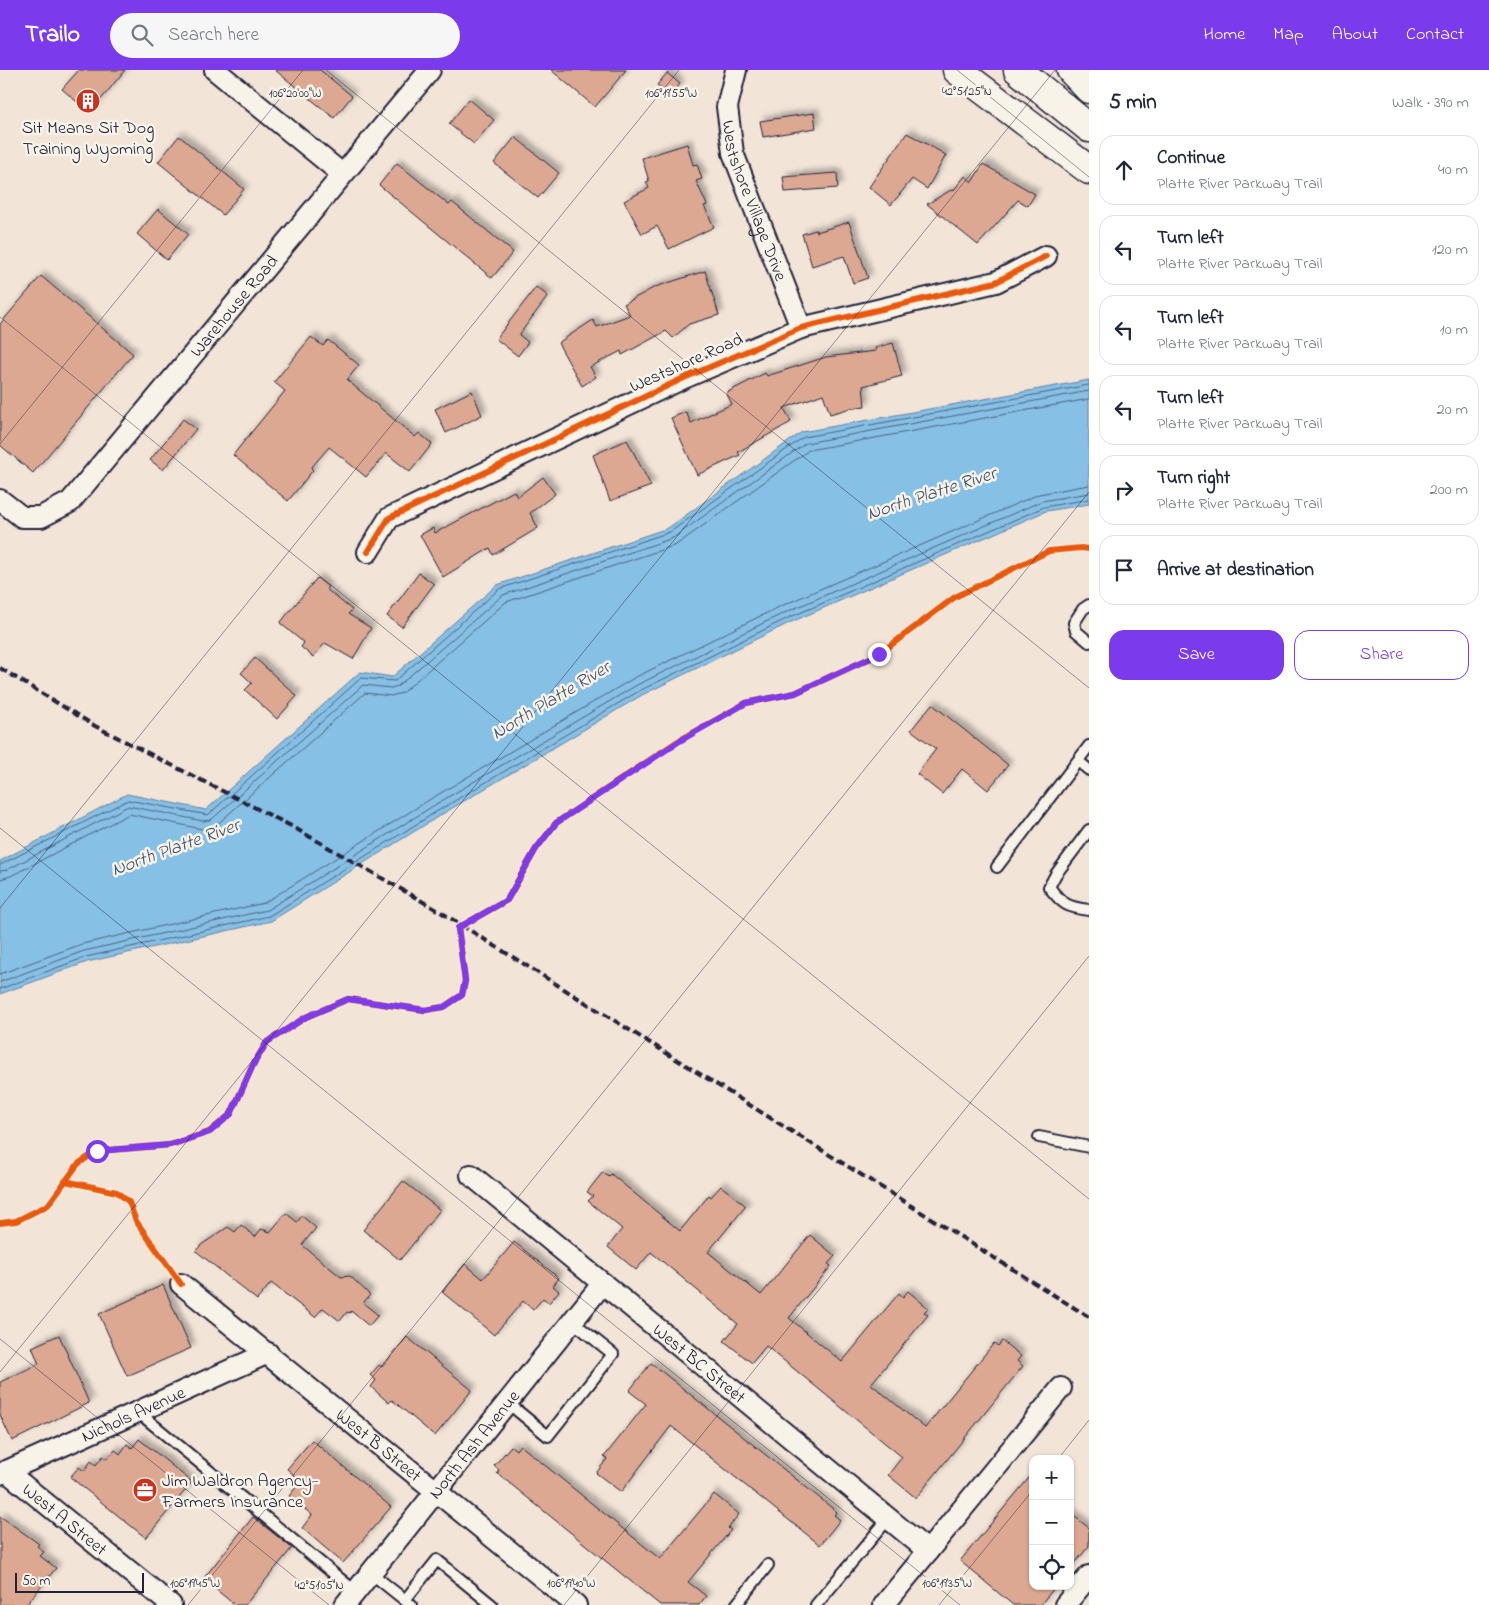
<!DOCTYPE html>
<meta charset="utf-8">
<style>
:root{--surface:#fff;--page:#f6f6f7;--text:#1f2937;--muted:#747a83;--line:#e0e1e3;--accent:#7c3aed}
body{margin:0;font-family:"Indie Flower",sans-serif;background:var(--page);color:var(--text)}
.controls{position:absolute;right:15px;bottom:15px;display:grid;overflow:hidden;border-radius:10px;box-shadow:0 1px 4px #0004}
.controls button{width:45px;height:45px;display:grid;place-items:center;padding:0;border:0;border-bottom:1px solid var(--line);background:var(--surface);color:var(--text);font:25px sans-serif}
.scale{position:absolute;left:15px;bottom:12px;width:129px;box-sizing:border-box;padding-left:5px;border:2px solid #22223b;border-top:0;font-size:14px;line-height:18px;white-space:nowrap;color:#22223b;-webkit-text-stroke:4px #f7f3e8;paint-order:stroke}
.stop{position:absolute;width:15px;height:15px;margin:-11px;border:4px solid #7c3aed;border-radius:50%;background:#fff}
.stop.end{background:#7c3aed;border-color:#fff;box-shadow:0 1px 5px #0008}
.list{margin:0;padding:0;list-style:none}
h2{display:flex;justify-content:space-between;align-items:center;height:65px;margin:0;padding:0 20px;font-size:21px}
h2 small{font-size:16px;font-weight:400;color:var(--muted)}
.list li{display:grid;grid-template-columns:32px 1fr auto;gap:15px;align-items:center;box-sizing:border-box;height:70px;margin:0 10px 10px;padding:0 10px;border:1px solid var(--line);border-radius:15px}
.list b{display:block;font-size:19px;white-space:nowrap}
.list p{margin:0;font-size:16px;white-space:nowrap;color:var(--muted)}
.list em{font-size:16px;font-style:normal;color:var(--muted)}
.actions{display:flex;gap:10px;padding:15px 20px}
.actions a{flex:1;padding:11px 0;border:1px solid var(--accent);border-radius:15px;text-align:center;font-size:18px;color:var(--accent)}
.actions .main{background:var(--accent);color:#fff}
.icon{flex:none;width:28px;height:28px;fill:none;stroke:currentColor;stroke-width:2;stroke-linecap:round;stroke-linejoin:round}
.map{position:relative;flex:none;width:1089px;height:1535px;overflow:hidden}
header{display:flex;align-items:center;gap:30px;box-sizing:border-box;height:70px;padding:0 25px;background:var(--accent);color:#fff}
header strong{font-size:24px}
nav{display:flex;gap:28px;margin-inline-start:auto;font-size:18px}
.search{width:350px;height:45px;background:var(--page);display:flex;align-items:center;gap:12px;box-sizing:border-box;padding:0 18px;border-radius:28px;color:var(--muted);font-size:19px}
main{display:flex}
aside{flex:1;background:var(--surface)}
.map>svg:first-child{display:block}
</style>
<header>
<strong>Trailo</strong>
<div class="search"><svg class="icon" aria-label="search" viewBox="0 0 24 24"><circle cx="10" cy="10" r="6"/><path d="M15 15l6 6"/></svg>Search here</div>
<nav><a>Home</a><a>Map</a><a>About</a><a>Contact</a></nav>
</header>
<main>
<div class="map">
<svg width="1089" height="1535" viewBox="0 0 1089 1535">
<defs>
<filter id="shadow"><feDropShadow dx="4.5" dy="-4.5" stdDeviation="2.5" flood-color="#0004"/></filter>
</defs>
<rect width="100%" height="100%" fill="#f2e4d7"/>
<filter id="ink" filterUnits="userSpaceOnUse"><feTurbulence type="fractalNoise" baseFrequency=".02" numOctaves="2"/><feDisplacementMap in="SourceGraphic" scale="10" xChannelSelector="R" yChannelSelector="G"/><feConvolveMatrix kernelMatrix="1 2 1 2 8 2 1 2 1" color-interpolation-filters="sRGB"/></filter>
<g filter="url(#ink)">
<path fill="#87c0e5" stroke="#5f81a1" d="M1089 310V434L1046 441 789 553 642 625 439 746 271 851 87 892 0 924V791L127 724 206 740 360 602 392 607 497 515 668 458 802 362Z"/>
<g fill="none" stroke-linecap="round" stroke-linejoin="round">
<path stroke="#4a617f" stroke-width="1" d="M0 795 128 730 208 745 361 608 395 611 499 519 670 462 804 367 1089 315
M0 801 7 800 128 736 203 751 211 750 363 615 391 618 398 616 503 525 673 468 806 373 1089 321
M0 809 11 806 129 744 202 759 214 757 365 623 391 626 402 623 506 532 676 475 809 380 1089 329
M0 904 82 874 264 833 429 730 634 608 781 536 1039 424 1089 415
M0 912 84 881 267 840 433 736 637 615 784 543 1042 431 1089 423
M0 919 86 887 269 846 436 742 639 621 786 549 1044 437 1089 429"/>
</g>
<path fill="#dda892" stroke="#22223b" filter="url(#shadow)" d="M79 0H125L90 43 62 19Z
M275 0H320L352 26 334 48Z
M551 0H626L595 37Z
M667 3 680 14 670 26 657 15Z
M469 29 494 50 474 74 449 54Z
M814 43 816 58 763 67 760 51Z
M907 63 946 85 927 119 912 109 891 135 869 117Z
M179 66 244 119 223 145 158 92Z
M515 67 559 103 538 128 494 93Z
M687 74 693 95 697 94 702 109 696 111 707 135 704 136 714 157 669 179 657 156 642 164 624 131 649 118 646 112 649 111 642 88Z
M397 93 449 135 452 132 513 182 492 208 379 115Z
M983 94 1035 124 1028 136 1018 130 978 175 927 134 951 120 953 121 965 106 972 112Z
M837 103 838 118 785 122 783 107Z
M158 139 188 164 167 190 137 164Z
M849 152 868 208 853 213 844 186 812 196 802 164 816 160 817 162Z
M705 201 719 245 689 254 673 268 666 261 622 285 621 281 590 297 596 307 582 316 558 273 593 250 597 257 630 245 624 234 655 217Z
M41 206 133 284 33 403 0 375V254Z
M536 217 548 226 519 265 528 272 518 286 496 269Z
M311 267 323 276 328 270 359 295 347 310 415 367 419 363 432 374 410 402 386 383 366 407 329 377 311 398 313 400 288 431 233 385 285 321 274 312Z
M893 273 902 306 863 316 865 336 851 338 830 344 823 324 784 338 791 352 738 382 740 385 697 405 671 348 686 342 691 353 732 334 726 323 765 303 767 306 826 287 876 281 875 278Z
M472 321 482 345 446 363 435 339Z
M183 349 196 359 163 400 150 390Z
M627 370 651 416 610 431 593 385Z
M543 407 555 424 530 443 538 458 493 485 490 478 443 507 420 465 433 458 435 463 514 421 517 427Z
M419 503 434 514 402 557 387 546Z
M317 508 328 517 326 519 352 540 348 544 371 558 353 589 325 573 313 587 301 577 304 573 280 553Z
M255 588 297 626 277 649 245 620 252 613 241 603Z
M932 634 1008 695 988 720 962 699 942 724 917 704 936 679 911 660Z
M603 1102 608 1107 611 1104 680 1161 709 1125 711 1127 721 1116 746 1136 708 1182 761 1225 810 1165 835 1186 828 1194 831 1196 789 1248 842 1292 899 1223 903 1227 908 1221 928 1238 924 1242 928 1245 871 1314 925 1358 994 1273 998 1276 1002 1271 1021 1286 1017 1291 1023 1296 916 1428 888 1405 902 1387 766 1276 752 1293 724 1271 738 1254 651 1182 636 1200 608 1177 622 1159 588 1131 593 1126 587 1122Z
M403 1111 440 1140 400 1190 363 1160Z
M286 1143 297 1152 302 1146 316 1158 302 1175 341 1207 350 1206 370 1225 363 1233 378 1245 369 1256 351 1241 350 1243 347 1242 340 1251 323 1238 315 1247 271 1213 257 1230 196 1181 201 1175 228 1157 235 1162 241 1155 255 1167 261 1159 270 1162Z
M514 1172 559 1208 553 1216 559 1221 549 1233 543 1228 533 1240 523 1231 494 1265 442 1222 465 1194 483 1209Z
M163 1215 191 1278 127 1306 99 1244Z
M59 1265 89 1333 12 1371 0 1345V1312L39 1294 32 1277Z
M407 1267 472 1320 435 1366 392 1330 389 1333 371 1317 376 1310 370 1305 379 1295 382 1297Z
M651 1293 837 1442 834 1445 840 1450 820 1475 671 1356 621 1422 596 1403 607 1389 604 1387 646 1334 629 1321Z
M139 1369 192 1412 146 1468 70 1407 79 1397 84 1401 91 1391 96 1395 103 1386 107 1389 115 1380 120 1384 127 1374 132 1378Z
M312 1370 391 1437 343 1493 302 1458 312 1445 289 1426 301 1411 287 1399Z
M520 1375 660 1489 714 1424 739 1444 728 1458 731 1460 688 1512 706 1526 699 1535H660L497 1403 499 1400 494 1396 511 1376 516 1380Z
M1033 1403V1516H1056L1040 1535H1013L960 1491Z
M1070 1443 1089 1458V1476L1070 1499Z
M0 1446 39 1474 37 1476 44 1482 40 1486 56 1498 26 1535H0Z
M253 1447 292 1478 245 1535H235L203 1509Z"/>
<g fill="none" stroke-linecap="round" stroke-linejoin="round">
<defs>
<path id="lane" d="M1089 535 1083 539 1074 553 1076 561 1089 572
M1078 691 1089 700
M1089 760 1056 804 1049 817C1063 835 1067 837 1089 840
M997 797 1089 676
M1039 1067 1089 1077
M508 1333 548 1366 613 1284 573 1252
M138 1342 356 1522
M371 1503 411 1535
M405 1530 437 1490 492 1535
M736 1535 768 1495
M816 1535 888 1449"/>
<g id="street">
<path d="M215 0 342 104"/>
<path id="s1" d="M736 0 727 37 733 83 801 258"/>
<path id="s2" d="M0 430 22 447H41L70 432 430 0"/>
<path d="M368 482 389 448 684 308 801 258 996 212 1046 186"/>
<path id="s3" d="M471 1105 928 1481"/>
<path id="s4" d="M181 1214 576 1535"/>
<path id="s5" d="M6 1401 171 1535"/>
<path id="s6" d="M0 1404 268 1283"/>
<path id="s7" d="M345 1535 603 1213"/>
<path d="M884 1535 1061 1318"/>
<path d="M1065 1535 1089 1506"/>
</g>
<path id="highway" d="M957 0 1089 100
M1018 0 1089 58
M1071 0 1089 19"/>
</defs>
<use href="#lane" stroke="#22223b" stroke-width="14"/>
<use href="#street" stroke="#22223b" stroke-width="24"/>
<use href="#highway" stroke="#22223b" stroke-width="31"/>
<use href="#lane" stroke="#f7f3e8" stroke-width="10"/>
<use href="#street" stroke="#f7f3e8" stroke-width="20"/>
<use href="#highway" stroke="#f7f3e8" stroke-width="28"/>
<path stroke="#22223b" stroke-width="4" stroke-dasharray="8 4" stroke-linecap="butt" d="M0 598 95 656 293 757 439 841 1089 1247"/>
<defs>
<path id="cycleway" d="M368 482 389 448 684 308 801 258 996 212 1046 186
M65 1111 117 1122 129 1132 136 1151 181 1214
M0 1153 16 1151 48 1135 78 1094 97 1081 170 1075 209 1062 231 1044 253 995 267 972 306 947 348 929 425 940 444 937 462 925 465 911 458 858 507 830 536 779 556 753 678 671 746 633 795 623 879 584 955 527 1049 481 1081 478 1089 479"/>
</defs>
<use href="#cycleway" stroke="#f7f3e8" stroke-width="9"/>
<use href="#cycleway" stroke="#e8590c" stroke-width="6"/>
</g>
</g>
<g fill="none" stroke-linecap="round" stroke-linejoin="round" filter="url(#ink)">
<path stroke="#7c3aed" stroke-width="6" d="M97 1081 170 1075 210 1062 231 1044 253 995 267 972 306 947 348 929 425 940 444 937 462 925 465 911 458 858 507 830 536 779 556 753 678 672 746 633 795 623 879 584"/>
</g>
<path fill="none" stroke="#22223b" stroke-width="1" stroke-opacity="0.45" d="M326 0 1089 618M957 0 1089 107M0 247 1089 1129M0 374 303 0M0 758 960 1535M0 838 679 0M0 1269 329 1535M0 1302 1055 0M1058 1389 1089 1350M188 1535 1089 422M564 1535 1089 886M939 1535 1033 1420"/>
<defs>
<symbol id="building-disc" viewBox="-11 -11 22 22"><circle r="9.5" fill="#c8321e" stroke="#f7f3e8"/><path d="M-4-6H4V6H1V3H-1V6H-4ZM-2.5-4.3h1.7v1.8h-1.7ZM.8-4.3h1.7v1.8H.8ZM-2.5-1h1.7V.8h-1.7ZM.8-1h1.7V.8H.8Z" fill="#fff"/></symbol>
<symbol id="office-disc" viewBox="-11 -11 22 22"><circle r="9.5" fill="#c8321e" stroke="#f7f3e8"/><path d="M-6-3h4V-5.5h4V-3h4V5H-6ZM-1-4.5V-3h2v-1.5ZM-6 0V1H6V0Z" fill="#fff"/></symbol>
</defs>
<g fill-rule="evenodd">
<use href="#building-disc" x="74" y="17" width="28" height="28"/>
<use href="#office-disc" x="131" y="1406" width="28" height="28"/>
</g>
<g text-anchor="middle" stroke-width="5" stroke-linejoin="round" paint-order="stroke">
<g font-size="18" fill="#22223b" stroke="#f7f3e8">
<text x="88" y="63">Sit Means Sit Dog<tspan x="88" dy="21">Training Wyoming</tspan></text>
<text x="162" y="1416" text-anchor="start">Jim Waldron Agency-<tspan x="162" dy="21">Farmers Insurance</tspan></text>
</g>
<g font-size="18" fill="#22223b" stroke="#f7f3e8">
<text dy="6" stroke="none"><textPath href="#s1" startOffset="136">Westshore Village Drive</textPath></text>
<text dy="6" stroke="none"><textPath href="#s2" startOffset="335">Warehouse Road</textPath></text>
<text transform="translate(686 292) rotate(-24)" y="6">Westshore Road</text>
<text dy="6" stroke="none"><textPath href="#s3" startOffset="296">West BC Street</textPath></text>
<text dy="6" stroke="none"><textPath href="#s6" startOffset="146">Nichols Avenue</textPath></text>
<text dy="6" stroke="none"><textPath href="#s4" startOffset="255">West B Street</textPath></text>
<text dy="6" stroke="none"><textPath href="#s7" startOffset="206">North Ash Avenue</textPath></text>
<text dy="6" stroke="none"><textPath href="#s5" startOffset="76">West A Street</textPath></text>
</g>
<g font-size="19" font-style="italic" fill="#40516e" stroke="#f7f3e8">
<text transform="translate(931 422) rotate(-18)" y="7">North Platte River</text>
<text transform="translate(550 629) rotate(-31)" y="7">North Platte River</text>
<text transform="translate(175 776) rotate(-20)" y="7">North Platte River</text>
</g>
</g>
<g font-size="12" text-anchor="middle" fill="#22223b" stroke="#f7f3e8" stroke-width="5" stroke-linejoin="round" paint-order="stroke">
<text x="967" y="25">42°51'25"N</text>
<text x="295" y="27">106°20'00"W</text>
<text x="671" y="27">106°19'55"W</text>
<text x="195" y="1517">106°19'45"W</text>
<text x="571" y="1517">106°19'40"W</text>
<text x="947" y="1517">106°19'35"W</text>
<text x="319" y="1519">42°51'05"N</text>
</g>
</svg>
<div class="controls">
<button>+</button>
<button>−</button>
<button><svg class="icon" aria-label="locate" viewBox="0 0 24 24"><circle cx="12" cy="12" r="6"/><path d="M12 2v4M12 18v4M2 12h4M18 12h4"/></svg></button>
</div>
<div class="scale">50 m</div>
<div class="stop" style="left:97px;top:1081px"></div>
<div class="stop end" style="left:879px;top:584px"></div>
</div>
<aside>
<h2>5 min<small>Walk · 390 m</small></h2>
<ul class="list">
<li><svg class="icon" aria-label="ahead" viewBox="0 0 24 24"><path d="M12 20V5M6 11l6-6 6 6"/></svg><div><b>Continue</b><p>Platte River Parkway Trail</p></div><em>40 m</em></li>
<li><svg class="icon" aria-label="left" viewBox="0 0 24 24"><path d="M17 20v-9H6M10 6l-5 5 5 5"/></svg><div><b>Turn left</b><p>Platte River Parkway Trail</p></div><em>120 m</em></li>
<li><svg class="icon" aria-label="left" viewBox="0 0 24 24"><path d="M17 20v-9H6M10 6l-5 5 5 5"/></svg><div><b>Turn left</b><p>Platte River Parkway Trail</p></div><em>10 m</em></li>
<li><svg class="icon" aria-label="left" viewBox="0 0 24 24"><path d="M17 20v-9H6M10 6l-5 5 5 5"/></svg><div><b>Turn left</b><p>Platte River Parkway Trail</p></div><em>20 m</em></li>
<li><svg class="icon" aria-label="right" viewBox="0 0 24 24"><path d="M7 20v-9h11M14 6l5 5-5 5"/></svg><div><b>Turn right</b><p>Platte River Parkway Trail</p></div><em>200 m</em></li>
<li><svg class="icon" aria-label="arrive" viewBox="0 0 24 24"><path d="M6 21V4h12l-3 4 3 4H6"/></svg><div><b>Arrive at destination</b></div></li>
</ul>
<div class="actions"><a class="main">Save</a><a>Share</a></div>
</aside>
</main>
